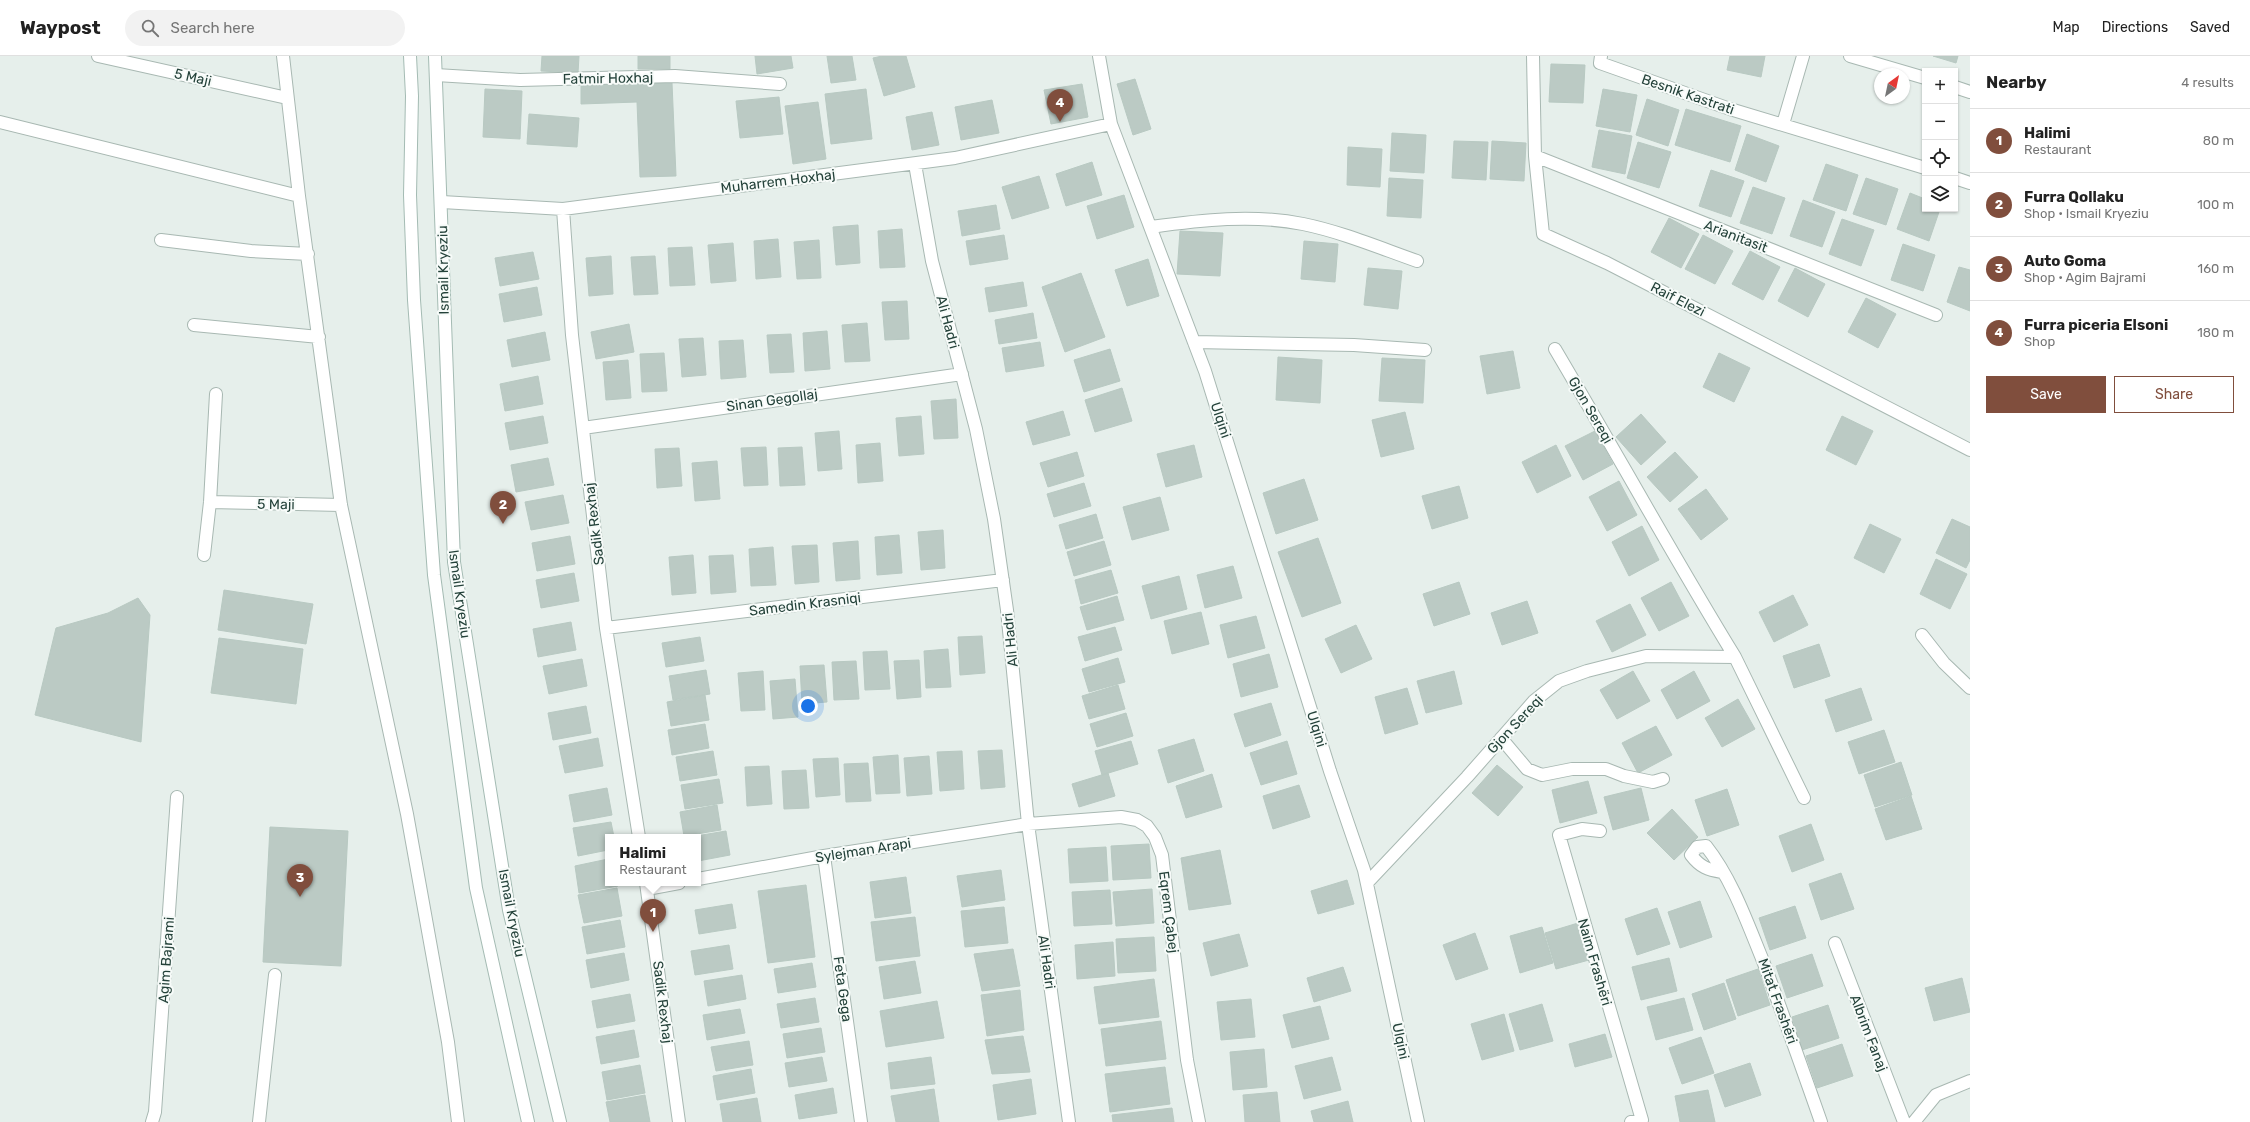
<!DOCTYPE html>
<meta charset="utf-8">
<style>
:root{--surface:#fff;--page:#f2f2f2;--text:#222;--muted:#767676;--line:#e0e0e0;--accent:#804e3d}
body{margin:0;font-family:Rubik,sans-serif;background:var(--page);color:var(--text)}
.controls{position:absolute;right:12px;top:12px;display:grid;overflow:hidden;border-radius:0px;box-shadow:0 1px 3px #0004}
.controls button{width:36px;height:36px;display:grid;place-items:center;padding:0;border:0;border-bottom:1px solid var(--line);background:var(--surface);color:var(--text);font:20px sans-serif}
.compass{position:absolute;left:1874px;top:12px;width:36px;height:36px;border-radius:50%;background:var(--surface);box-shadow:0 1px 3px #0004;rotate:33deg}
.you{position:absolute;left:808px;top:650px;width:14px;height:14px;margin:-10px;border:3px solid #fff;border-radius:50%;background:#1a73e8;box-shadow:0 0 0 6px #1a73e833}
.badge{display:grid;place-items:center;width:26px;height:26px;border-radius:50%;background:var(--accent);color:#fff;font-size:13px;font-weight:700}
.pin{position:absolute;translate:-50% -33px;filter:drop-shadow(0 1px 2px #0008)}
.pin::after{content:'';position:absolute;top:21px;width:14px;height:12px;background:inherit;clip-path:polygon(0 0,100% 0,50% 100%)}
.popup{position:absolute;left:605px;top:778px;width:96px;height:52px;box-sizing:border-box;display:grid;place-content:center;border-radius:0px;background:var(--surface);filter:drop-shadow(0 1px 3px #0005);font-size:13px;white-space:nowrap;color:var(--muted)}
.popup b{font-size:15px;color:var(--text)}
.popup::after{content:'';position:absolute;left:50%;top:100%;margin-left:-8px;border:8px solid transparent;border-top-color:var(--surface)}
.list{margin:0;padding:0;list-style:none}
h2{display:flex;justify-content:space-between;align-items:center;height:52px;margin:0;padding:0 16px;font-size:17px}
h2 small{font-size:13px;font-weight:400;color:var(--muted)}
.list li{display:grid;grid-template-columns:26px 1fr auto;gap:12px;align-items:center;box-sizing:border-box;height:64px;padding:0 16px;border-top:1px solid var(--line)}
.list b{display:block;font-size:15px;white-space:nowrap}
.list p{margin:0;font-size:13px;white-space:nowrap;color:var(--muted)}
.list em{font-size:13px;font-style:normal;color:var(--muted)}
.actions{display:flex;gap:8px;padding:12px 16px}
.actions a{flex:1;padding:9px 0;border:1px solid var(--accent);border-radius:0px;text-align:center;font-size:14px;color:var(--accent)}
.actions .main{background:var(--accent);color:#fff}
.icon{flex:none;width:22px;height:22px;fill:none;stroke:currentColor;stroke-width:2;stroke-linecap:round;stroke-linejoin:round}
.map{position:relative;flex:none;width:1970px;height:1066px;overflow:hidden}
header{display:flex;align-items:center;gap:24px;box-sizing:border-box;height:56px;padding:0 20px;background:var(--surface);border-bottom:1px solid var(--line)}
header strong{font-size:19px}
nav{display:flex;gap:22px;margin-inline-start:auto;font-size:14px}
.search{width:280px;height:36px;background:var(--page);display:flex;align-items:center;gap:10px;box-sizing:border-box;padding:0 14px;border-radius:22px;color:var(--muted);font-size:15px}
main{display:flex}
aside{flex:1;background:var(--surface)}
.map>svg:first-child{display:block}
</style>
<header>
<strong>Waypost</strong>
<div class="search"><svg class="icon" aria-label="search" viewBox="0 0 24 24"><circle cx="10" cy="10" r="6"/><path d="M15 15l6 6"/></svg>Search here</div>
<nav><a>Map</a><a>Directions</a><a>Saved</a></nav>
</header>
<main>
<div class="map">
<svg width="1970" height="1066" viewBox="0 0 1970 1066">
<rect width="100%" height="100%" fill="#e6efeb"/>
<path fill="#bbcac4" stroke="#b8c9c2" d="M542 0H579L578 17 541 15Z
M638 0H670V13H638Z
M755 0H791L793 12 757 18Z
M827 0H852L856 24 831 27Z
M882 0H906L915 31 884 40 873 2Z
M1730 0H1765L1761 21 1727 14Z
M1933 0H1958L1956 7Z
M1551 8 1585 9 1583 47 1549 46Z
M1135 23 1151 73 1133 79 1117 28Z
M672 27 676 120 640 121 637 46 581 48V30Z
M1082 28 1088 61 1051 68 1044 34Z
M485 33 522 35 520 83 483 81Z
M866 33 872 83 831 88 825 38Z
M1603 33 1637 39 1630 76 1596 70Z
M779 41 783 78 740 82 736 45Z
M1647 43 1679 54 1668 90 1636 79Z
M992 44 999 77 961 84 955 51Z
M818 46 826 103 793 108 785 50Z
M1686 53 1741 70 1730 106 1675 89Z
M932 56 939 89 912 94 906 61Z
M529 58 579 62 577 91 527 88Z
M1599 74 1632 80 1625 118 1592 111Z
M1392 77 1426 79 1424 117 1390 115Z
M1747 78 1779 90 1766 126 1735 114Z
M1454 85 1488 86 1486 124 1452 122Z
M1492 85 1526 87 1524 125 1490 123Z
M1638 86 1671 96 1659 132 1627 122Z
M1348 91 1382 93 1380 131 1347 129Z
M1092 106 1102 139 1066 150 1056 118Z
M1826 108 1858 119 1846 155 1813 144Z
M1711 114 1744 125 1731 161 1699 150Z
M1039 120 1049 152 1012 163 1002 131Z
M1389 122 1423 124 1421 162 1387 160Z
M1866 122 1898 133 1886 169 1853 158Z
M1753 131 1785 142 1772 178 1740 167Z
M1910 137 1925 143V153H1940L1929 185 1897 173Z
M1124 139 1134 171 1097 183 1087 150Z
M1803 144 1835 156 1822 191 1790 180Z
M996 149 1000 173 962 180 958 155Z
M1669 162 1699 178 1681 212 1651 196Z
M1842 163 1874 174 1861 210 1829 198Z
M858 169 860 207 836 209 833 171Z
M902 173 905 211 880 212 878 175Z
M1180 175 1223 177 1220 220 1177 218Z
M1004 179 1008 203 970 209 966 185Z
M1703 179 1733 195 1715 228 1685 213Z
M778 183 781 221 756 223 754 185Z
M819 184 821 222 797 223 794 186Z
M1304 185 1338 188 1335 226 1301 223Z
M733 187 736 225 711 227 708 189Z
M1903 188 1935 199 1923 235 1891 224Z
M692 191 695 229 670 230 668 192Z
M1750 195 1780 211 1763 244 1732 228Z
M533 196 539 223 500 230 495 202Z
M611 200 613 238 589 240 586 202Z
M655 200 658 238 634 239 631 201Z
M1148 203 1159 240 1127 250 1115 214Z
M1959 211 1970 214V255L1947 246Z
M1368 212 1402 215 1398 253 1364 249Z
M1795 212 1825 228 1808 261 1778 245Z
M1081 217 1105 281 1065 296 1042 231Z
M1023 226 1027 250 989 256 985 232Z
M537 231 542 259 504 266 499 238Z
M1866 242 1896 258 1878 292 1848 276Z
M907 245 909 283 885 284 882 246Z
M1033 257 1037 282 999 288 995 264Z
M867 267 870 305 845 306 842 269Z
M629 268 634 296 596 303 591 276Z
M827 275 830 313 805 315 803 277Z
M545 276 550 304 512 311 507 284Z
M791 278 794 316 770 317 767 279Z
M703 282 706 319 682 321 679 283Z
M743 284 746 321 721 323 719 285Z
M1040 286 1044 310 1006 316 1002 292Z
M1110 293 1120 325 1084 336 1074 304Z
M1513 295 1520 332 1487 338 1480 300Z
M664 297 667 335 642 336 640 298Z
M1719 297 1750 312 1734 346 1703 331Z
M1278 301 1322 304 1320 347 1276 344Z
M1382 302 1425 304 1423 347 1379 345Z
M628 304 631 342 606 344 603 306Z
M538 320 543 348 505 355 500 328Z
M1122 332 1132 365 1095 376 1085 344Z
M956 343 958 382 934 383 931 345Z
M1063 355 1070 379 1033 389 1026 366Z
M1405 356 1414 393 1381 401 1372 364Z
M1641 358 1666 386 1641 409 1616 381Z
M543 360 548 387 510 394 505 367Z
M921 360 924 398 899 400 896 362Z
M1842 360 1873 375 1856 409 1826 394Z
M839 375 842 413 818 415 815 377Z
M1595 375 1613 408 1583 424 1565 390Z
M880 387 883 425 858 427 856 389Z
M1194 389 1202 421 1166 431 1157 398Z
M1556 389 1571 420 1537 437 1522 406Z
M766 391 768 429 744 430 741 392Z
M802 391 805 429 780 430 778 392Z
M679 392 682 430 657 432 655 393Z
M1077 396 1084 420 1048 431 1040 407Z
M1675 396 1698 421 1670 446 1647 421Z
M548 402 554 429 516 436 511 409Z
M717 405 720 443 695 445 692 407Z
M1304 423 1318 464 1276 478 1263 437Z
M1619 425 1637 459 1607 475 1589 441Z
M1084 427 1091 450 1054 461 1047 438Z
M1459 430 1468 462 1432 473 1422 440Z
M1706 433 1728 463 1701 484 1678 453Z
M563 439 569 467 531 474 525 446Z
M1160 441 1169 474 1132 484 1123 451Z
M1096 458 1103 482 1066 493 1059 469Z
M1952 463 1970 471V504L1966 512 1936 497Z
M1870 468 1901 483 1884 517 1854 502Z
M1642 470 1659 504 1629 520 1612 486Z
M943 474 945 512 921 514 918 476Z
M899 479 902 517 877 519 875 481Z
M570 480 575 508 537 515 532 487Z
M1318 482 1341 547 1302 561 1278 496Z
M858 485 860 523 836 525 833 487Z
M1104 485 1111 509 1074 520 1067 496Z
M817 489 819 526 795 528 792 490Z
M773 491 776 529 751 530 749 493Z
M693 499 696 537 672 539 669 501Z
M733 499 736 536 711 538 709 500Z
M1936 503 1967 518 1950 553 1920 538Z
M1233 510 1242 542 1205 552 1197 519Z
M1111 514 1118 537 1081 548 1075 524Z
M574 517 579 545 541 552 536 524Z
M1179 520 1187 553 1151 563 1142 530Z
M1459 526 1470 558 1434 570 1423 538Z
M1671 526 1689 560 1659 575 1641 542Z
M224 534 313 548 306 588 218 574Z
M1793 539 1808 569 1774 586 1759 556Z
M1117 540 1124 564 1087 574 1080 551Z
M138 542 150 559 141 686 35 659 56 572 108 557Z
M1527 545 1538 577 1502 589 1491 557Z
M1630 548 1646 579 1612 596 1596 565Z
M1201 556 1209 588 1172 598 1164 565Z
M1256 560 1265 592 1228 602 1220 569Z
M571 566 576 594 538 601 533 573Z
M1356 569 1372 603 1341 617 1325 583Z
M1115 571 1122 594 1085 605 1078 581Z
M982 580 985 617 960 619 958 581Z
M700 581 704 605 666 611 662 587Z
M219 582 303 593 296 648 211 637Z
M1819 588 1830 620 1794 632 1783 600Z
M948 593 951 631 926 632 924 595Z
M887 595 890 633 865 634 863 596Z
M1269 598 1278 631 1241 641 1233 608Z
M1118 602 1125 626 1089 636 1082 613Z
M582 603 587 630 549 638 543 610Z
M919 604 921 641 897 643 894 605Z
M856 605 859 643 834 644 832 606Z
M824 609 827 646 802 648 800 610Z
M706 614 710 638 673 644 669 620Z
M763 615 765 654 741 655 738 617Z
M1454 615 1462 648 1426 657 1417 625Z
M1633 615 1650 645 1617 663 1600 634Z
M1694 615 1710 645 1677 663 1661 634Z
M795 623 798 661 773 663 770 625Z
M1118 629 1125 653 1089 663 1082 640Z
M1407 632 1418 668 1385 678 1375 641Z
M1861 632 1872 664 1836 676 1825 644Z
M705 639 709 664 671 670 667 646Z
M1738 643 1755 673 1722 691 1705 662Z
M1271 647 1281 679 1245 691 1234 658Z
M586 650 591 677 553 684 548 657Z
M1126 657 1133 680 1097 691 1090 668Z
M705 668 709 692 672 699 668 674Z
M1656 670 1672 699 1638 717 1622 687Z
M1884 674 1895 706 1859 718 1848 686Z
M598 682 603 710 565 717 559 690Z
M1194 683 1204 715 1168 727 1158 694Z
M1131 685 1138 708 1102 719 1095 695Z
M1287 685 1297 718 1261 729 1250 697Z
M1002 694 1005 731 981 733 978 695Z
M713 695 717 719 680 725 676 701Z
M962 695 964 733 940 735 937 696Z
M898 699 900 737 876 738 873 701Z
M929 700 932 738 907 740 904 702Z
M838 702 840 739 816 741 813 703Z
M1901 706 1912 739 1875 751 1864 719Z
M868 707 871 745 846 746 844 708Z
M1497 709 1523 731 1498 760 1472 737Z
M769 710 772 748 747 750 745 711Z
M806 714 809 752 784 753 782 715Z
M1108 717 1115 740 1079 751 1072 728Z
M1212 718 1222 751 1186 762 1176 730Z
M719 723 723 747 685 753 681 729Z
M1588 725 1597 757 1560 767 1552 734Z
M1299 729 1310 761 1273 773 1263 740Z
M607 732 612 759 574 766 569 739Z
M1641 732 1649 764 1613 774 1604 741Z
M1727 733 1739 769 1707 780 1695 744Z
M1911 740 1922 773 1886 784 1875 753Z
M717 749 721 774 684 780 680 756Z
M1672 753 1698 781 1674 804 1647 777Z
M611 766 614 781H608V794L578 800 573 772Z
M1811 768 1824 804 1792 816 1779 780Z
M270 771 348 775 341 910 263 906Z
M726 775 730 799 698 805V781H690Z
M1149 788 1151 822 1113 824 1111 790Z
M1106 791 1108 825 1070 827 1068 793Z
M1220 794 1231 848 1189 854 1181 802Z
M608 803V827H617L618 830 579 837 575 810Z
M1001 814 1005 844 962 851 957 820Z
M1841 817 1854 853 1821 864 1809 828Z
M906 821 911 857 875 862 870 826Z
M1347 824 1354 848 1318 858 1311 835Z
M806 829 815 901 768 907 758 835Z
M617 832 622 860 584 867 578 839Z
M1152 833 1154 867 1116 870 1113 836Z
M1110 834 1112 868 1074 870 1072 836Z
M1700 845 1712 881 1680 892 1668 856Z
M732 848 736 872 699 878 695 854Z
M1795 850 1806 882 1770 894 1759 862Z
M1004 851 1008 887 965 891 961 855Z
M1657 852 1670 888 1637 899 1625 863Z
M915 861 920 900 876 905 871 866Z
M620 864 625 891 587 898 582 871Z
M1578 867 1589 904 1556 913 1545 877Z
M1542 871 1553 907 1520 917 1510 880Z
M1475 877 1488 913 1456 924 1443 889Z
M1239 878 1248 910 1211 920 1203 887Z
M1154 881 1156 915 1118 917 1116 883Z
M1113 886 1115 920 1077 923 1075 889Z
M729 889 733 913 695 919 691 895Z
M1013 893 1020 930 982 935 974 898Z
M624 897 629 924 591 932 586 904Z
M1812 898 1823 930 1787 942 1776 910Z
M1669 902 1677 935 1641 944 1632 911Z
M915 905 921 937 884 943 879 911Z
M812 907 816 931 778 937 774 913Z
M1343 911 1351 935 1314 946 1307 922Z
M1758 913 1770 949 1738 960 1726 924Z
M742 919 746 943 708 950 704 925Z
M1962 922 1970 956 1934 965 1925 932Z
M1154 923 1159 961 1099 968 1094 931Z
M1724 927 1736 963 1704 974 1692 938Z
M1020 934 1024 974 987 980 981 939Z
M630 938 635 965 597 972 592 945Z
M815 942 819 966 781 972 777 948Z
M1684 942 1693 974 1656 984 1647 951Z
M1251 943 1255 981 1221 984 1217 946Z
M937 945 944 982 886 991 880 955Z
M1542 948 1553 985 1520 994 1509 958Z
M1828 949 1839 982 1802 994 1792 961Z
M1320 950 1329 983 1292 992 1283 959Z
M740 953 745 977 707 984 703 959Z
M1504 958 1514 995 1482 1004 1471 968Z
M1161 965 1166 1003 1106 1010 1101 973Z
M821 972 825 996 787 1002 783 978Z
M634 974 639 1001 601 1008 596 981Z
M1605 978 1612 1001 1575 1011 1569 988Z
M1023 980 1030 1016 992 1018 985 984Z
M1701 981 1714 1017 1682 1028 1669 992Z
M749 985 753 1009 716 1015 711 991Z
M1842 988 1853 1020 1817 1032 1806 1000Z
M1264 993 1267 1031 1233 1034 1230 996Z
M822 1001 827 1025 789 1031 785 1007Z
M931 1001 935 1028 891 1033 888 1007Z
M1332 1001 1341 1034 1304 1043 1295 1010Z
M1750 1007 1761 1039 1725 1051 1714 1019Z
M640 1009 645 1037 607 1044 602 1016Z
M1165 1011 1170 1048 1110 1056 1105 1018Z
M751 1013 755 1037 717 1044 713 1020Z
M1031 1023 1036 1058 998 1064 993 1029Z
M833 1032 837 1057 799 1063 795 1039Z
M934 1033 939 1066H896L891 1040Z
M1708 1034 1715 1066H1680L1675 1040Z
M1277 1036 1280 1066H1245L1243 1039Z
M645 1039 650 1066H610L606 1046Z
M757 1042 761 1066H723L720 1048Z
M1348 1045 1353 1066H1314L1311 1055Z
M1172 1052 1174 1066H1113L1112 1059Z"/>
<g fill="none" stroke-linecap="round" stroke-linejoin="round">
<defs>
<path id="minor" d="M98 0 287 42
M283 0 299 140 341 449 407 758 448 986 458 1066
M1099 0 1111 68 1205 315 1330 715 1364 814 1418 1066
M1533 0 1535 100 1543 178 1607 207 1970 394
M1601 0 1600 7 1730 53 1925 112
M1850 0 1925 22
M436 19 520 24 675 20 780 28
M1955 31 1970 36
M0 66 299 140
M1783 68 1803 0
M1535 100 1936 259
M915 108 932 205 976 373 994 463 1007 554 1028 768 1069 1066
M1955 122 1970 127
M442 146 563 153 955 102 1111 68
M563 153 572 279 606 572 639 781
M1151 171C1201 164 1253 158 1303 168 1342 176 1380 192 1417 205
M161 184 251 195 308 198
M194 269 319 281
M1194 286 1354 289 1425 294
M1555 293C1616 396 1673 500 1735 601
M583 372 962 318
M210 446 341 449
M204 499 210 446 216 338
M606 572 1003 524
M1922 579 1944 607 1970 632
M1501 682 1527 713 1542 719 1572 713H1606L1624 720 1653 726 1663 723
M1600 775 1582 773 1559 779 1642 1064 1631 1066
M824 800 861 1066
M1722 816C1708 814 1700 811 1691 799L1697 791 1706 790C1732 823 1747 866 1763 905 1783 958 1802 1012 1821 1066
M698 823 824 800 1028 768 1121 761 1137 764 1147 770 1155 781 1162 799 1187 1004 1199 1066
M646 827 679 1066
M1367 827 1467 721 1534 645 1559 625 1587 615 1646 600 1735 601 1804 742
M647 833 679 827
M1835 887 1904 1066
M152 1066 155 1056 177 741
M259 1066 275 919
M1914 1066 1936 1039 1970 1025"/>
<path id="secondary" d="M410 0 412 40 410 139 414 244 434 519 476 832 528 1066
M435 0 454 506 509 854 560 1066"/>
</defs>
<use href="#minor" stroke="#a8b8b2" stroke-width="14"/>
<use href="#secondary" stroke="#a4bbb3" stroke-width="14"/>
<use href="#minor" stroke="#fff" stroke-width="12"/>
<use href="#secondary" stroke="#fff" stroke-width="12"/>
</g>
<g text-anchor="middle" stroke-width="4" stroke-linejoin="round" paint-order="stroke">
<g font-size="14" fill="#24423a" stroke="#f7fbf9">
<text transform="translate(193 21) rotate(13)" y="5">5 Maji</text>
<text transform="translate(608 22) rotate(-1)" y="5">Fatmir Hoxhaj</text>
<text transform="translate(1688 38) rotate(19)" y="5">Besnik Kastrati</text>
<text transform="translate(778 125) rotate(-7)" y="5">Muharrem Hoxhaj</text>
<text transform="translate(1736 180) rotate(21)" y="5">Arianitasit</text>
<text transform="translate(443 214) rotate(-91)" y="5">Ismail Kryeziu</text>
<text transform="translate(1678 243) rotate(27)" y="5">Raif Elezi</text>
<text transform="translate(948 266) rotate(75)" y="5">Ali Hadri</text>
<text transform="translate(772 344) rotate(-8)" y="5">Sinan Gegollaj</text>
<text transform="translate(1591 354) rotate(60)" y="5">Gjon Sereqi</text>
<text transform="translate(1221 364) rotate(72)" y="5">Ulqini</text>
<text transform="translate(276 448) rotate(1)" y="5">5 Maji</text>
<text transform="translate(594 468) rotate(-97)" y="5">Sadik Rexhaj</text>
<text transform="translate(460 538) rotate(82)" y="5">Ismail Kryeziu</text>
<text transform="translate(805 548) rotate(-7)" y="5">Samedin Krasniqi</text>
<text transform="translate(1010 584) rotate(-96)" y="5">Ali Hadri</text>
<text transform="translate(1515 668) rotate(-47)" y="5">Gjon Sereqi</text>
<text transform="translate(1317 673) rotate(73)" y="5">Ulqini</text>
<text transform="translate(863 794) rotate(-9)" y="5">Sylejman Arapi</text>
<text transform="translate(1169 856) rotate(83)" y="5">Eqrem Çabej</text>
<text transform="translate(512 857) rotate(79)" y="5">Ismail Kryeziu</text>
<text transform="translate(166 904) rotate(-86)" y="5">Agim Bajrami</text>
<text transform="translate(1047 906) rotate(82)" y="5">Ali Hadri</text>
<text transform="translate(1595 906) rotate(74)" y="5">Naim Frashëri</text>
<text transform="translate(843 933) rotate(82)" y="5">Feta Gega</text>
<text transform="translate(1778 945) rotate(70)" y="5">Mitat Frashëri</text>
<text transform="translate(663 946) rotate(83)" y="5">Sadik Rexhaj</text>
<text transform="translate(1869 977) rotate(69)" y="5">Albrim Fanaj</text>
<text transform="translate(1401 985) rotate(78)" y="5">Ulqini</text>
</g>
</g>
</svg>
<div class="controls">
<button>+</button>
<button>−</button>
<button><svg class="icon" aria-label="locate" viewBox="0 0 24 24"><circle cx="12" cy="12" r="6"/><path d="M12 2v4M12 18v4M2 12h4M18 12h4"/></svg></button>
<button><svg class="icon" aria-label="layers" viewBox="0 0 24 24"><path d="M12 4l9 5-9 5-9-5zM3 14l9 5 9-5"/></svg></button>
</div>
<svg class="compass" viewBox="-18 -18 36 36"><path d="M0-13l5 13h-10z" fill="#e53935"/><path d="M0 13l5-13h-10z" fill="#767676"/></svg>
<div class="you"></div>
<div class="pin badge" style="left:653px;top:876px">1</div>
<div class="popup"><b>Halimi</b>Restaurant</div>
<div class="pin badge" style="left:503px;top:468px">2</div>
<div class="pin badge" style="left:300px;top:841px">3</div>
<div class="pin badge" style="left:1060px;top:66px">4</div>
</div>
<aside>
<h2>Nearby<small>4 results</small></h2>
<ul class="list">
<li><span class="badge">1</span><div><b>Halimi</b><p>Restaurant</p></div><em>80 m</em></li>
<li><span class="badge">2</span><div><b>Furra Qollaku</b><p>Shop · Ismail Kryeziu</p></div><em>100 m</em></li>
<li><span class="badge">3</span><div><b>Auto Goma</b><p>Shop · Agim Bajrami</p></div><em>160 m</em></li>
<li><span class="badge">4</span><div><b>Furra piceria Elsoni</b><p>Shop</p></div><em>180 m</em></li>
</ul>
<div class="actions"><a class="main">Save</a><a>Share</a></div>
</aside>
</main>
